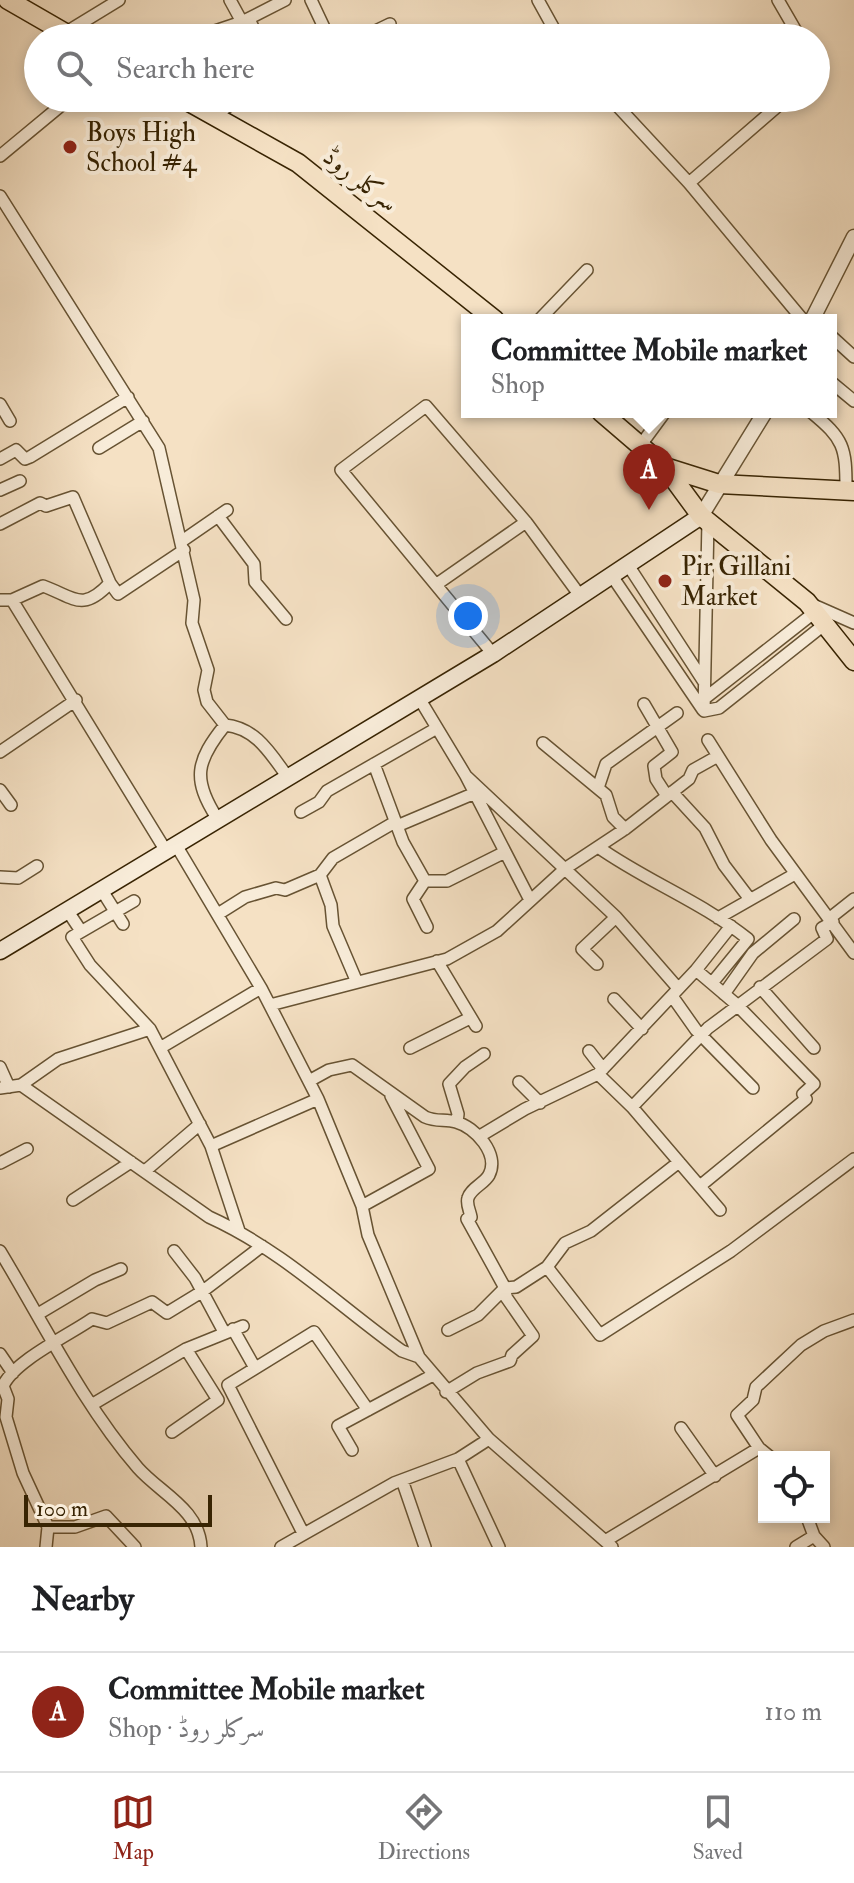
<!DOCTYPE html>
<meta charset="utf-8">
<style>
:root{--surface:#fff;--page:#f2f2f2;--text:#202124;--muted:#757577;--line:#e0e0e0;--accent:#8f2418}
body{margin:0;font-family:"IM FELL Double Pica",Amiri,serif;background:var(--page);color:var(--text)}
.controls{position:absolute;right:24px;bottom:24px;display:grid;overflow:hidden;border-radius:0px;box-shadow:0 4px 12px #0003}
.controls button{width:72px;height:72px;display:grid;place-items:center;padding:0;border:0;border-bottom:2px solid var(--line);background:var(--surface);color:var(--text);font:40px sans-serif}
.scale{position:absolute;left:24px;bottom:20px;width:188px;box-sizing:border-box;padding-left:8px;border:4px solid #382403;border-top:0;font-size:22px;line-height:28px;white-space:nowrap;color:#382403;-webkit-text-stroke:6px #f8ecd9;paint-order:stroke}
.you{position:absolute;left:468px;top:616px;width:28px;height:28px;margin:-20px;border:6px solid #fff;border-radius:50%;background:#1a73e8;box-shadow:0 0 0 12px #1a73e833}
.badge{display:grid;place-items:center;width:52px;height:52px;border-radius:50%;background:var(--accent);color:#fff;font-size:26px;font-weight:700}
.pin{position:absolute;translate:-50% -66px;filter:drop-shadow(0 2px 4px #0008)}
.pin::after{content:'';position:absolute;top:42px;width:28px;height:24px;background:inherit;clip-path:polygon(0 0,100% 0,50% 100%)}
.popup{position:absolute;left:461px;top:314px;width:376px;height:104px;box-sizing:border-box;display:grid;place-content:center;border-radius:0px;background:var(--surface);filter:drop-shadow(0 2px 6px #0005);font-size:26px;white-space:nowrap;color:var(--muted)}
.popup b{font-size:30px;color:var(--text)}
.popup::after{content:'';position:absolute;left:50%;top:100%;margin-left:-16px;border:16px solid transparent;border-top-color:var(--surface)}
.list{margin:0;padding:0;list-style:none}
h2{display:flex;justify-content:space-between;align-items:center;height:104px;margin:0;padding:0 32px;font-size:34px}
h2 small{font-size:26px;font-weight:400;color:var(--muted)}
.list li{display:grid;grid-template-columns:52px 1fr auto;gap:24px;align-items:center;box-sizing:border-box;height:120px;padding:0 32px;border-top:2px solid var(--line)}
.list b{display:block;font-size:30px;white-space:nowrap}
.list p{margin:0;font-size:26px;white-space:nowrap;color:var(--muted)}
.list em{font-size:26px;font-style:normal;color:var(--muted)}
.icon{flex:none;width:44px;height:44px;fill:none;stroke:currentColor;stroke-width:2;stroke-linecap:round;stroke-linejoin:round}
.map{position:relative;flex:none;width:854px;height:1547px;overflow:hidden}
.search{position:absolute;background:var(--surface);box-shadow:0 4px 12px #0003;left:24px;right:24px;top:24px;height:88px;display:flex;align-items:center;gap:20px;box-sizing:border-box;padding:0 28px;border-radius:44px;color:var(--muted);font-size:30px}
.sheet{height:224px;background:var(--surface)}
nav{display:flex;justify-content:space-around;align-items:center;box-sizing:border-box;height:112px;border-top:2px solid var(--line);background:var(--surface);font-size:22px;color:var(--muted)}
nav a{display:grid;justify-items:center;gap:4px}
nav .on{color:var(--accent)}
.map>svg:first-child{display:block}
</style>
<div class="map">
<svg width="854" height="1547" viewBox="0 0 854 1547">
<rect width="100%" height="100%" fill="#f5e1c4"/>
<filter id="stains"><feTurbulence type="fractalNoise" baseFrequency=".0025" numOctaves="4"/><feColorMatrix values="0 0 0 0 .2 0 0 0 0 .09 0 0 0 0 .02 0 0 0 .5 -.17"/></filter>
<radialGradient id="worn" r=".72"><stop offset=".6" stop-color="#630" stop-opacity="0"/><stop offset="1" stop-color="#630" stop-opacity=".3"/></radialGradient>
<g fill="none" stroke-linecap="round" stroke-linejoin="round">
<defs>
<path id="minor" d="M230 0 242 22
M311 0 329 38
M538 0 559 38
M778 0 800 38
M249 19 258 38
M65 33 119 0
M194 38 242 22 285 0
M361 38 390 24
M816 66V71
M610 98 689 183 803 320
M213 115 243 98
M0 156 70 98
M689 183 787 98
M0 196 159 448 194 600 192 623 208 670 204 690 207 702 225 725C256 728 270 753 287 776
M539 320 587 270
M831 336 854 357
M831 382 854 401
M0 404 10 421
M811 412C844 439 846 447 846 489
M640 446 665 412
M99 448 143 421
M0 459 16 450 25 459 30 457 128 397
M0 490 20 481
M218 516 254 564 255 582 286 619
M0 524 40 503 46 506 73 497 110 583
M182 541 227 510
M628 565 704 682
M612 576 703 710
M437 584 526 522
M0 600H12L43 586C74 597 82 613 110 583L118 594 184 550
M12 600 166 851
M811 604 854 623
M493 654 341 470 426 406 526 522 581 597
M419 698 466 776 530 900
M704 699 815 612
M644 704 672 752 654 766 656 779 667 796
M704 711 708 521
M704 711 719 708 825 624
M708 740 771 840 854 953
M543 743 606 795 613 817 625 829
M0 752 76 700
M374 764 403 842 425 881
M466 776 616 917 677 987
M598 788 606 764 677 713
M0 790 11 805
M672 792 705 828 724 865 749 898
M301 812 319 802 327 791 437 728
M217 818C192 779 196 761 225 725
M397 826 475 793
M176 845 261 988 318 1099 362 1206 368 1235 419 1357 489 1439 612 1547
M598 847C646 881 702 902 748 939L712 983
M320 875 331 905 333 926 356 980
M0 877 18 878 37 866
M425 881H447L505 852
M425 881 413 899 427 927
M101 889 123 924
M134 901 72 937 90 965 150 1029 211 1146 239 1231
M67 910 81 931
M218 914 245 897 276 888 285 890 320 875 333 858 395 822
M718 918 795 874
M830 918 854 899
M437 961 476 1026
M597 964 582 949 616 917
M696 970 736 1004 814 1084 803 1094 806 1099 700 1186
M760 987 814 1048
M724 994 753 953 794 919
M672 996 696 1030 753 1088
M614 999 642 1029
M270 1005 447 959 497 931 566 868 625 829 689 779 693 770 718 756
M160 1048 261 988
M410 1048 470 1018
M589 1051 603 1069
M0 1067 9 1087
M598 1074 632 1107 720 1210
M309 1081 329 1070 352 1065 425 1117C436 1122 445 1119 456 1122 475 1127 500 1154 489 1175 484 1184 471 1188 468 1198 466 1204 470 1211 471 1217L467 1219 505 1288 506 1297 533 1336 512 1355 510 1361 477 1373 446 1392
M519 1082 540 1103
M21 1085 209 1217C282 1250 338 1305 402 1351L419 1357
M0 1088 21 1085 58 1059 150 1029
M632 1107 708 1028 827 939 822 928 833 922
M457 1122 458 1114 449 1084 465 1067 484 1054
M480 1136 525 1109 598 1074 696 970 731 926
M211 1146 318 1099
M0 1163 27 1149
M145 1171 200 1124
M73 1200 131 1162
M362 1206 429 1169 391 1096
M0 1251C44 1324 83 1404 138 1468 160 1493 199 1509 201 1547
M174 1251 195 1278 224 1332
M547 1267 600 1335 731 1251 854 1159
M38 1314 95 1280 121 1269
M233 1329 255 1368
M448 1330 478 1315 505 1288 516 1287 547 1267 565 1243 591 1231 679 1162
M0 1354 13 1373
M93 1404 186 1349 243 1326
M681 1428 715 1476
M172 1432 218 1400 186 1349
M352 1450 338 1426 433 1375
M770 1457 759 1448 737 1415 753 1400 756 1387 801 1345 824 1331 854 1320
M458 1459 499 1547
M402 1480 425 1547
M807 1517 814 1536 824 1547
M48 1527H75L106 1516 135 1547
M303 1533 228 1385 314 1332 368 1410
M605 1541 759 1448
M46 1547 48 1527 23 1473 6 1417 8 1399 3 1386C14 1361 69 1335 92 1319L107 1323 152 1302 167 1313 203 1291 262 1246
M281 1547 394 1483 458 1459 489 1439
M796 1547 814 1536"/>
<path id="tertiary" d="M812 320 854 237
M701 516 765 412"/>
<path id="secondary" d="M0 951 493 654 701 516"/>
<path id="primary" d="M701 516 807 602 854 661"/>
<path id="trunk" d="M8 0 74 38
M182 98 298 163 495 320
M601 412 665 467 701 516
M665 467 719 484 854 491"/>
</defs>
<use href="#minor" stroke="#675333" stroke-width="14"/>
<use href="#tertiary" stroke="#675333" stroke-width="17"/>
<use href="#secondary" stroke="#382403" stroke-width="19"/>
<use href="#primary" stroke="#382403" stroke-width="21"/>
<use href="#trunk" stroke="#382403" stroke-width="21"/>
<use href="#minor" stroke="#f8ecd9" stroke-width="11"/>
<use href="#tertiary" stroke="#f8ecd9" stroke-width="14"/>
<use href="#secondary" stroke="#f8ecd9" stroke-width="16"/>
<use href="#primary" stroke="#f5e1c4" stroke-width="18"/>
<use href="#trunk" stroke="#f5e1c4" stroke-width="18"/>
</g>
<g fill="#8f2418" stroke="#f8ecd9" stroke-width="3">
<circle cx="70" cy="147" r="8"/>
<circle cx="665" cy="581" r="8"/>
</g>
<g text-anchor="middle" stroke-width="8" stroke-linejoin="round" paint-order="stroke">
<g font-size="26" fill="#382403" stroke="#f8ecd9" text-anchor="start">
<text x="86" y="141">Boys High<tspan x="86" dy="30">School #4</tspan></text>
<text x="681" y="575">Pir Gillani<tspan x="681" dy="30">Market</tspan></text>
</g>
<g font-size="26" fill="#382403" stroke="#f8ecd9">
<text transform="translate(361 179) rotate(38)" y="9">سرکلر روڈ</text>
</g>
</g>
<rect width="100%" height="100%" filter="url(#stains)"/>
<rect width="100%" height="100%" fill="url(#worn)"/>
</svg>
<div class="controls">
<button><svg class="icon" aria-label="locate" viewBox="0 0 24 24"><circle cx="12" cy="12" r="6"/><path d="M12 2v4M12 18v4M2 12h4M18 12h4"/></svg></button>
</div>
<div class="scale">100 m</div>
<div class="you"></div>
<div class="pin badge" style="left:649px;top:510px">A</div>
<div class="popup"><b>Committee Mobile market</b>Shop</div>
<div class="search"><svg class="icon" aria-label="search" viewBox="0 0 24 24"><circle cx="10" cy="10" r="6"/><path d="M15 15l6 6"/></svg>Search here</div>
</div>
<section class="sheet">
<h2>Nearby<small></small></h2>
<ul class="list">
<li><span class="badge">A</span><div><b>Committee Mobile market</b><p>Shop · سرکلر روڈ</p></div><em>110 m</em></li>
</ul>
</section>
<nav>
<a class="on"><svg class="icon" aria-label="map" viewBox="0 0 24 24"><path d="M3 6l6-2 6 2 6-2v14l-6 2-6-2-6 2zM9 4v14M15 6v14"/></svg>Map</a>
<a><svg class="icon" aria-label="directions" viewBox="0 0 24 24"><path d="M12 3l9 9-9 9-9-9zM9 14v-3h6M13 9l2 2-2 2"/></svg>Directions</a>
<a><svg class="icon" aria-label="saved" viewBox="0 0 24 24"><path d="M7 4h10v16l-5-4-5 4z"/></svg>Saved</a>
</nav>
